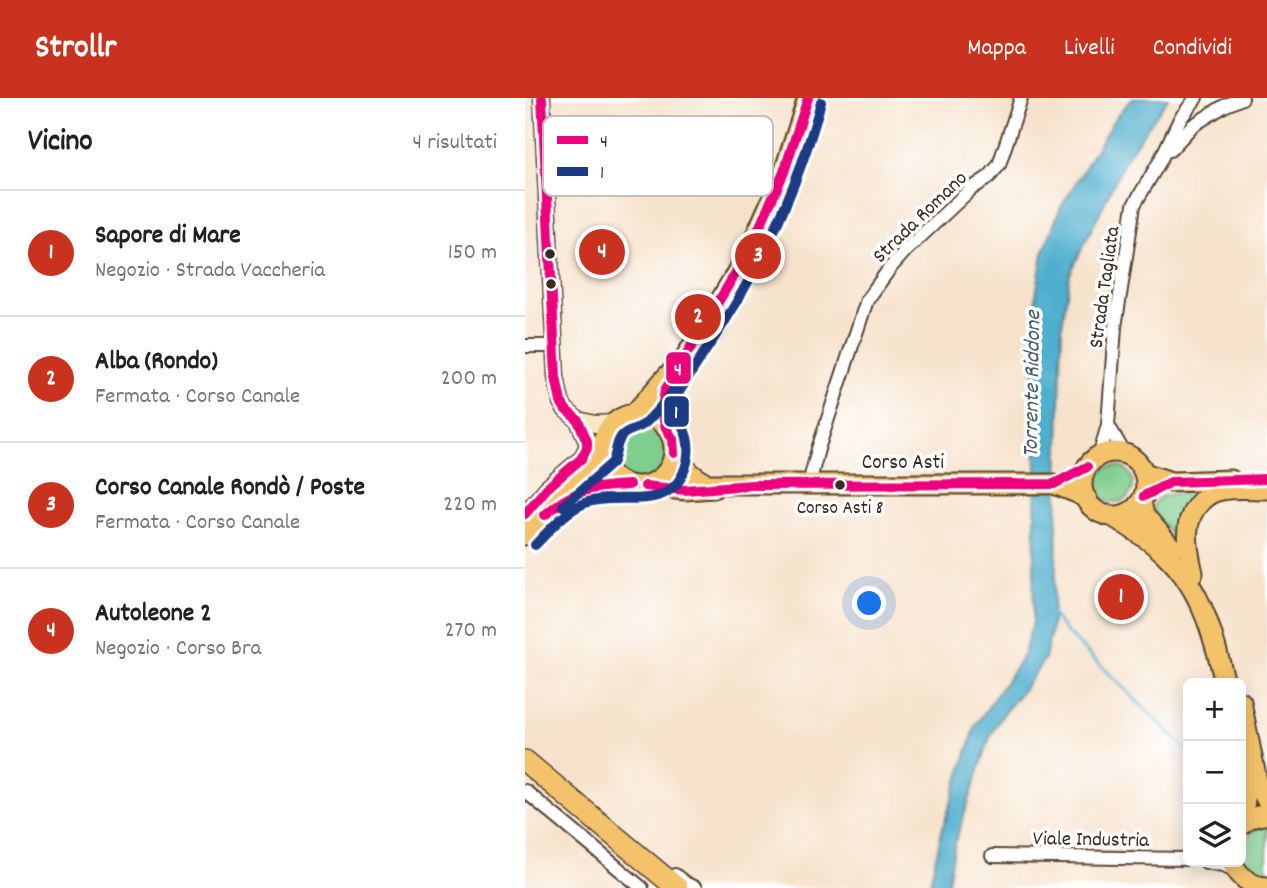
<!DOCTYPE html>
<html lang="it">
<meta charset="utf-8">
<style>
:root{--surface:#fff;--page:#f6f6f6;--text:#222;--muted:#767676;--line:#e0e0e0;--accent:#c8321e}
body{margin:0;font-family:Dekko,sans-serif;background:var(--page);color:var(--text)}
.controls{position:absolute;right:21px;bottom:21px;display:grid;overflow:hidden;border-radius:10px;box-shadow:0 4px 18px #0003}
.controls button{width:63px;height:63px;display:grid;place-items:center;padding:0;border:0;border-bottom:2px solid var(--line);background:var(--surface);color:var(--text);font:35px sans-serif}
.you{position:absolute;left:345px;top:506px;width:24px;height:24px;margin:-18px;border:5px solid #fff;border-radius:50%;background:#1a73e8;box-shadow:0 0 0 10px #1a73e833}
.badge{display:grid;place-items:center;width:46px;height:46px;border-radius:50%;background:var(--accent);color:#fff;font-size:23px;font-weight:700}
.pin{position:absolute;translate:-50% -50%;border:4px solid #fff;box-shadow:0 2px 7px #0006}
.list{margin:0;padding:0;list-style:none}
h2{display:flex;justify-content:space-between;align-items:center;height:91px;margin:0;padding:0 28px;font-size:30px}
h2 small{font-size:23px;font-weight:400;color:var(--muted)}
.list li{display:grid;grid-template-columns:46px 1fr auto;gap:21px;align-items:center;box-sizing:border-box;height:126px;padding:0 28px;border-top:2px solid var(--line)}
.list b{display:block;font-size:26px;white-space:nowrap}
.list p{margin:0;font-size:23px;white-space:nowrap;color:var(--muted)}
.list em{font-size:23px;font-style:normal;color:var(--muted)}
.icon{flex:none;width:38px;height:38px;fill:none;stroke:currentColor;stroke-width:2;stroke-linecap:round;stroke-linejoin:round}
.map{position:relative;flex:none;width:742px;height:790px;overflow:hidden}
header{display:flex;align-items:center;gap:42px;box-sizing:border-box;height:98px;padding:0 35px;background:var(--accent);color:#fff}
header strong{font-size:33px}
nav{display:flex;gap:38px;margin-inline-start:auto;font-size:24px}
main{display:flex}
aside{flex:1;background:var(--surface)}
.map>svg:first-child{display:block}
</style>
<header>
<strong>Strollr</strong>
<nav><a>Mappa</a><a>Livelli</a><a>Condividi</a></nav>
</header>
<main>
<aside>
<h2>Vicino<small>4 risultati</small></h2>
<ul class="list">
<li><span class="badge">1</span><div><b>Sapore di Mare</b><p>Negozio · Strada Vaccheria</p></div><em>150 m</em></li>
<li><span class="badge">2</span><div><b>Alba (Rondo)</b><p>Fermata · Corso Canale</p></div><em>200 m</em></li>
<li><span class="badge">3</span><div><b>Corso Canale Rondò / Poste</b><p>Fermata · Corso Canale</p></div><em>220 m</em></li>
<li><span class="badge">4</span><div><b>Autoleone 2</b><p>Negozio · Corso Bra</p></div><em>270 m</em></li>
</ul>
</aside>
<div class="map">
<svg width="742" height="790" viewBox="0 0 742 790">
<rect width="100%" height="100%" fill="#fff"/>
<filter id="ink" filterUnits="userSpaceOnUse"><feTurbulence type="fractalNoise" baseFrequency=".0143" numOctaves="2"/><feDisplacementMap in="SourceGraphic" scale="14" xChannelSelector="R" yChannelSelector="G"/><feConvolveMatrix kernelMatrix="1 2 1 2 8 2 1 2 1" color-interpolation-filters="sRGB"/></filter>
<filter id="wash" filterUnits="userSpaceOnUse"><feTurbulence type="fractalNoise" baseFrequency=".00686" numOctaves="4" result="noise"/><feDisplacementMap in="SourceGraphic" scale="28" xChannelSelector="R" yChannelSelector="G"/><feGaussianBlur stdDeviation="1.57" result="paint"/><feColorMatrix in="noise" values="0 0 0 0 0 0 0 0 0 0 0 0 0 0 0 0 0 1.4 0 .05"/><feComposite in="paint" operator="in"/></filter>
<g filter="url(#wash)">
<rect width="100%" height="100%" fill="#f6e2cb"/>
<path fill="#80ce8e" stroke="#5e7c56" stroke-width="2" d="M83 352a30 30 0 1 1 60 0a30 30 0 1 1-60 0Z
M572 386a18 18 0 1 1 36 0a18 18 0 1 1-36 0Z
M650 396H662L669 403 660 453 628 415C626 400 638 397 650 396Z
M738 728H742V782C710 777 707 740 738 728Z"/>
<path fill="#50afce" stroke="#466c76" stroke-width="2" d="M607 0H643L601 60 545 176 537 228 531 470 526 534 520 560 498 592 478 616 465 639 430 745 422 790H404L417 732 451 627 498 558 508 524 511 374 509 271 511 197 518 155 535 111 588 23Z"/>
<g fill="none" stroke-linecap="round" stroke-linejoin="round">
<path stroke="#50afce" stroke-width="3.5" d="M525 514 541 534 663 653"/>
</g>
</g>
<g filter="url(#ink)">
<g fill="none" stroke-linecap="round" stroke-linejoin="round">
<defs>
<path id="street" d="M645 52 667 28 699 8 717 0
M0 248H30
M583 327 599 355
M574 358 583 327 590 229 609 107 635 63 655 21 671 0
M284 386 293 351 342 202 365 170 381 152 446 91 464 79 474 67 496 0
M0 693 117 790
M467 758 663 761
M681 764 698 767 712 773
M150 777 160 785 170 790"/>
<path id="secondary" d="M53 322 70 326 89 325
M0 416 22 390 56 361 62 350V343L53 322 41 312 36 304 31 279 17 0"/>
<path id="primary" d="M77 352a36 36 0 1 1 72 0a36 36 0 1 1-72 0Z
M109 316 143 277
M140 328 137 310 140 292 194 205 224 153 259 74 283 0
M557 386a32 32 0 1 1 64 0a32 32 0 1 1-64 0Z
M149 355C160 370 166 378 183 386H529L552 395 562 401
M619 375 646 384 706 382
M121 388 160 392 189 390
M28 398 49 378 77 355
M616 404 619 417 647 450
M585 417C605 429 626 442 642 458 677 492 689 539 700 585
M0 437C18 420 35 397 60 391 74 387 90 388 104 387
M668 475C662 449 656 422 677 402 683 396 689 393 697 392 711 389 727 391 742 391
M716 604 732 683 742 703
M717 726 721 692 717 665
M716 727 725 720 742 716
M707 764C714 779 725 788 742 789"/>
<path id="highway" d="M0 663 152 790"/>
</defs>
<use href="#street" stroke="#574638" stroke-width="16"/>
<use href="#secondary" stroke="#574638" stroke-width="19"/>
<use href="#primary" stroke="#574638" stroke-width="23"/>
<use href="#highway" stroke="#574638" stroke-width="24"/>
<use href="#street" stroke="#fff" stroke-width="12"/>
<use href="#secondary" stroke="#fae7c3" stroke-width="16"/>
<use href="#primary" stroke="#f3c26a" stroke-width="19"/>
<use href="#highway" stroke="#f3c26a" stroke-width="21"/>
<defs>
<path id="bus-1" d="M149 355 148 341 140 328 137 310 140 292 224 153 259 74 283 0
M120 388 160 392 227 387 529 386 562 369
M619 398 646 384 742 381
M0 416 22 390 56 361 62 350V343L53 322 41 312 36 304 31 279 17 0
M20 417C49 391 66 389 104 387"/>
<path id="bus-2" d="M38 408 87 365C92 357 90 347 96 339 101 331 112 332 119 326 134 313 146 295 159 280
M10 447C25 432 40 413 60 405 96 392 148 419 162 364 165 351 163 338 157 327 153 322 153 324 152 318 150 310 152 303 153 296 171 265 193 236 211 205 248 142 277 75 296 4"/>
</defs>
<use href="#bus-1" stroke="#fff" stroke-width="16"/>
<use href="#bus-2" stroke="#fff" stroke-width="16"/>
<use href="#bus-1" stroke="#ec047c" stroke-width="10"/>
<use href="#bus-2" stroke="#1d3b85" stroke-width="10"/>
</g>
</g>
<g fill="#3b2a1e" stroke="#fff" stroke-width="2.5">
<circle cx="25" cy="156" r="6"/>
<circle cx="26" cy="186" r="6"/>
<circle cx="315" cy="387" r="6"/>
</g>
<g text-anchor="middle" stroke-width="7" stroke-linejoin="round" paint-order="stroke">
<g font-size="19" fill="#3b2a1e" stroke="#fff">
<text x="315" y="415">Corso Asti 8</text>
</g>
<g font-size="21" fill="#3b2a1e" stroke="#fff">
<text transform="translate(394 118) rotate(-44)" y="7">Strada Romano</text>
<text transform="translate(578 189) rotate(-82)" y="7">Strada Tagliata</text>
<text x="378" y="370">Corso Asti</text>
<text transform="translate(566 740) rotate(1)" y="7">Viale Industria</text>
</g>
<g font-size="23" font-style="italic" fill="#435f64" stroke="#fff">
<text transform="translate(505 286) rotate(-89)" y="8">Torrente Riddone</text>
</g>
</g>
<rect x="18" y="18" width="230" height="80" rx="10" fill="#fff" stroke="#c4bfbc" stroke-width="2"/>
<rect x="32" y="38" width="31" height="8" fill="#ec047c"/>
<rect x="32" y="69" width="31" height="9" fill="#1d3b85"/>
<g font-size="19" fill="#3b2a1e">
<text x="75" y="49">4</text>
<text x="75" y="80">1</text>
</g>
<g stroke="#fff" stroke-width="2.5">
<rect x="140" y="253" width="27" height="34" rx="7" fill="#ec047c"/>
<rect x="138" y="297" width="27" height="33" rx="7" fill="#1d3b85"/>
</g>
<g font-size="19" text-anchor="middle" font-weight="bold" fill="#fff">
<text x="153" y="277">4</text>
<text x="151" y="320">1</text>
</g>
</svg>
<div class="controls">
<button>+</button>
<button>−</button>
<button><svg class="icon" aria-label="layers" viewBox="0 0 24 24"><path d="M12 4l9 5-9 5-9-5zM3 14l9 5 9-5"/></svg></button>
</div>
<div class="you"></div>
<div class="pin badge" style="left:596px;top:499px">1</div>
<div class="pin badge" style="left:173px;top:219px">2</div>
<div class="pin badge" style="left:233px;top:158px">3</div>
<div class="pin badge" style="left:77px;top:154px">4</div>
</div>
</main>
